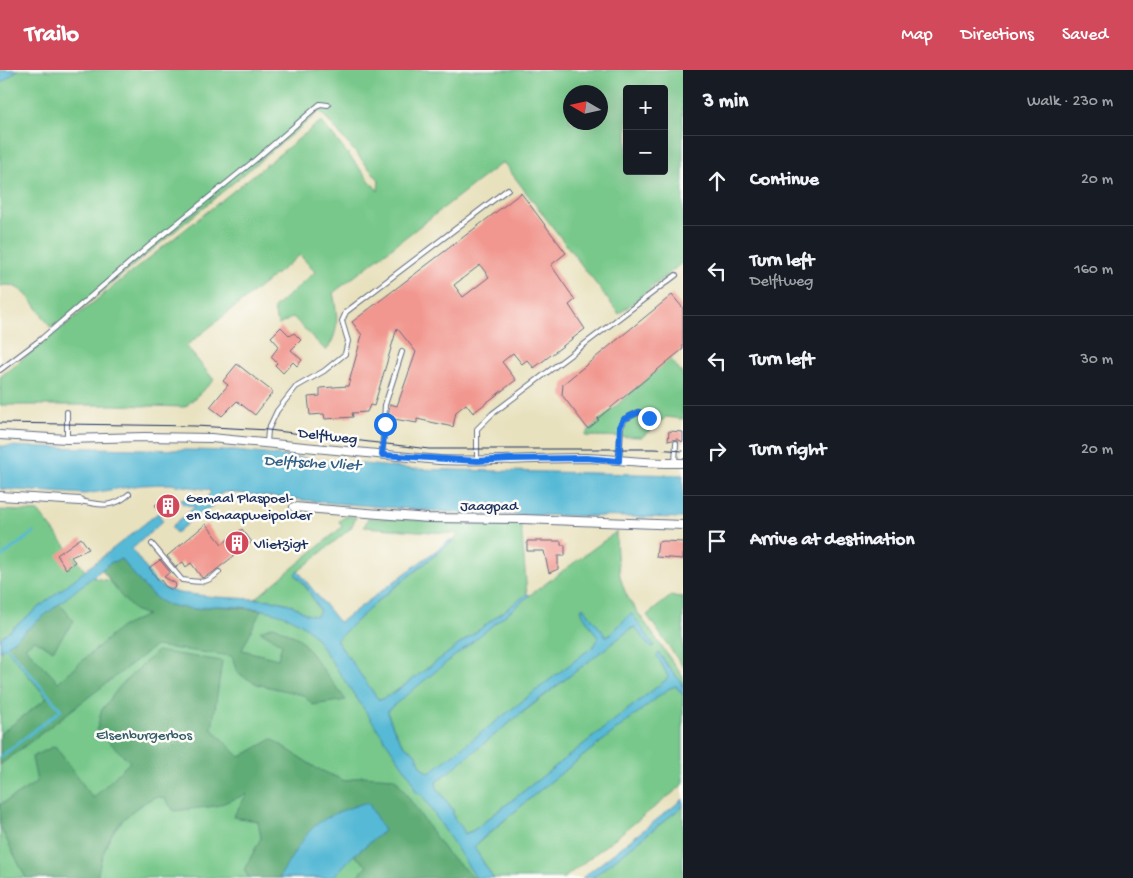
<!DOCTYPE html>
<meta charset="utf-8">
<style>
:root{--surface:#171b24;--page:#20242c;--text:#f1f3f6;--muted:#9ea1a6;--line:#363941;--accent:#d1495b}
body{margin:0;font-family:"Gochi Hand",sans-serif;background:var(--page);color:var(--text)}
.controls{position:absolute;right:15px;top:15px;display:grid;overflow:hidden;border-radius:5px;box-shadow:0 5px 20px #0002}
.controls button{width:45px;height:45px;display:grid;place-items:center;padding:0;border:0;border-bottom:1px solid var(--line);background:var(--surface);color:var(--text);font:25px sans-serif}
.compass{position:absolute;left:563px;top:15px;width:45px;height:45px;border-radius:50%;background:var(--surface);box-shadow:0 5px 20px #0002;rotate:279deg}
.stop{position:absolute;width:15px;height:15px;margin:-11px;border:4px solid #1a73e8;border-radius:50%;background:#fff}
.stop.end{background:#1a73e8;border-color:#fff;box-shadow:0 1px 5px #0008}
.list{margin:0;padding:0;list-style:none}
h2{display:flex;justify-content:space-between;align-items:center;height:65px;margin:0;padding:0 20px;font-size:21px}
h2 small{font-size:16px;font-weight:400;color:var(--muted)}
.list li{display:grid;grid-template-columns:32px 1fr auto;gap:15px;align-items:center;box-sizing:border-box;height:90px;padding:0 20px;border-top:1px solid var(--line)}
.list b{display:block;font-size:19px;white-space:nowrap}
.list p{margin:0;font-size:16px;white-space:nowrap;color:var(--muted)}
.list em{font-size:16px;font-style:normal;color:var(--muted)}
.icon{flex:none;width:28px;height:28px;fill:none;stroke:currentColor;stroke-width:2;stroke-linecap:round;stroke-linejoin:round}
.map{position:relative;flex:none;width:683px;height:808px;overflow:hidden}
header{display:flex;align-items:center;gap:30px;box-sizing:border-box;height:70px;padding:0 25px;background:var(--accent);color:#fff}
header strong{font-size:24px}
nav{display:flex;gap:28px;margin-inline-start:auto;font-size:18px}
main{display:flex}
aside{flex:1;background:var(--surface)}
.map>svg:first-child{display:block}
</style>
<header>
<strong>Trailo</strong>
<nav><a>Map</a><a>Directions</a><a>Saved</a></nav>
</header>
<main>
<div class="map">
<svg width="683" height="808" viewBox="0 0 683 808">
<rect width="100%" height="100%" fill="#fdfcf7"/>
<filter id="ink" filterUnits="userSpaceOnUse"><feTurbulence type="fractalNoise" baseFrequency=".02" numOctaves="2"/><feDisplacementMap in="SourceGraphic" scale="10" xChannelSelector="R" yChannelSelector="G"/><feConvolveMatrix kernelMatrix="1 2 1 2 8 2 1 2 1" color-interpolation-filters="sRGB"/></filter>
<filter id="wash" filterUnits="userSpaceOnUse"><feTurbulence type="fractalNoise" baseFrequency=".0096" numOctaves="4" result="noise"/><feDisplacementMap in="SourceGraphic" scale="20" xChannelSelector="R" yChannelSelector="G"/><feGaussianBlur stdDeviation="1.12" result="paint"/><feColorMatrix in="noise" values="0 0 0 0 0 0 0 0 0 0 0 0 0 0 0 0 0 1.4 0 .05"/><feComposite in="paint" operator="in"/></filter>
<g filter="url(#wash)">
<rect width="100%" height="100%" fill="#e8e1be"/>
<path fill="#77c88a" stroke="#497c74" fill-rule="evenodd" d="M0 0H683V192L619 244 503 92 333 223C338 245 340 262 326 281L293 247 279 255 276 250 274 238 315 202 300 185 186 276 214 310 185 337 115 335H0V307L321 51 378 121 379 110 320 41 59 257 56 254 51 258C39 242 23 209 0 216ZM627 19H664V101H627ZM570 22H600V52H570Z
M670 288 683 305V349L666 347 642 367 585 366 589 360Z
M0 440 39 442 90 507 175 524 260 536 308 550 482 808H0Z
M346 446 356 447 351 458 295 504C305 515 313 527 320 541L316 546C306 547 300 538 291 535 280 530 267 530 255 529L342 457 339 451Z
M368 448 521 455 527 524 409 612 392 624 380 630 378 629 337 573V568L379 530 453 471 459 464 364 457Z
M616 462C617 489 617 506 629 530L683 607V617C678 605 669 598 662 587L657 586 669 606 667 609 474 760 464 764C460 757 452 749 453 740L437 718 436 712 438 709 622 565 635 557 641 564C640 557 637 548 630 544L610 565 606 566 583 537 581 539 598 568 595 575 430 703C421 700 420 692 416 685 413 680 407 679 404 675 398 669 387 647 388 639L530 525Z
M671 526 683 527V597L647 545Z
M672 616H676L683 625V715L564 808H493L474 777 477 774 540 720Z
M683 736V808H592Z"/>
<path fill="#61ac76" stroke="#3e6e6a" d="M121 489 150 523 169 535 195 539 215 536 261 540 242 580 278 589 282 574 260 561 274 556 300 569 346 630 313 635 303 625 257 614 237 603 232 586 155 576 0 695V664L47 628 5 577 59 533 74 551 53 580 34 570 25 577 58 612 121 557 147 545 134 540 120 525 102 500 110 493Z
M157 581 222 591 212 659 240 687 272 669 316 698 345 711 362 706 395 708 446 782 474 808H356L367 796 354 785 384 761 300 775 279 808H249L244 800 261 768 258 751 233 747 247 724 216 736 174 741 164 728C160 727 156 726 153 728 138 735 120 750 112 764 104 778 100 792 97 808H26L0 757V735L37 712 32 687 55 676 93 728 130 692 97 660 101 641 120 616Z"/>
<path fill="#56b9d5" stroke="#38749a" d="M2 0H18L0 14V1Z
M0 376 235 381 413 399 683 405V448L474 444 332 433 225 422 217 426 211 433 213 436 201 442 176 463 171 457 195 437 183 434 180 430 193 428 203 430 210 424V420L170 414 141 415 85 424 0 419Z
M158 443 163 451 132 479 154 510 163 518 179 523 216 527 273 530 292 535 306 544 316 546 320 541 307 518 295 504 298 501 337 550 340 552 450 470 453 471 379 530 336 570 378 629 380 630 392 624 409 612 527 524 530 525 388 640C387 647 398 669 404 675 407 679 413 680 416 685 420 692 421 700 429 703L595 575 598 568 582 543V538L583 537 606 566 610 565 630 544 633 545 654 575 653 577 647 574 635 557 632 558 533 634 436 712 437 718 453 740C451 751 462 753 465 764L474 760 667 609 668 606 657 586 659 583C663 588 666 595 671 600 679 610 683 610 683 625L676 616 668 619 540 720 482 769 474 777 493 808H476L422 725 415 721 413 711 315 567C295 540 248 536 216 536 210 536 203 538 197 539 189 539 178 537 170 535 151 531 134 503 121 489L110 493 0 581V568Z
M683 729V736L592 808H582Z
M364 733 369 734 384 761 354 785 332 808H279C288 793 304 764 317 754 331 744 348 738 364 733Z"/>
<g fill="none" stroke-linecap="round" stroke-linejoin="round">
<path stroke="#56b9d5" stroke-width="3" d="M5 484 34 462
M0 488 2 486
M0 687 61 640 6 576"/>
</g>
<g id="blocks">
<path fill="#f1978f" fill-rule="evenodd" d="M521 123 566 183 551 195 575 230 569 235 585 259 534 298 527 290 522 294 513 283 502 292 516 310 473 343 466 334 456 342 453 357 417 349V353L388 348 390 334 397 336 416 282 397 258 374 336 370 335 367 342 352 343 353 347 325 349 324 344 310 345 308 327 320 326V318L348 316 362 265 352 252ZM480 195 489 207 463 227 454 215Z
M672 225 683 238V279L597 349 599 350 588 359 562 325 563 314Z
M281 257 290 266 294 263 301 270 291 280 302 290 297 296 293 292 283 303 275 295 277 293 271 287 279 276 271 267Z
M237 294 273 322 255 345 237 331 222 346 210 337 228 315 223 311Z
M669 361 683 362V372L677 369 668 371Z
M168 425 178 438 168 446 165 443 162 445 155 435Z
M206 454 222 474 242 459 252 472 212 503 202 508 191 493 186 497 183 492 176 497 167 486Z
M81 468 89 479 71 487 75 492 66 499 57 485Z
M527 471H561V475H565V486H558V499L549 503 544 481H527Z
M664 471 683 472V489L656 487 658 472Z
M160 490 170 502 164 507 175 513 176 516 172 520 165 516 161 510 159 511 149 498Z"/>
</g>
</g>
<g filter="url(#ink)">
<use href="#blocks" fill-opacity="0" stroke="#636d80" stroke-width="1"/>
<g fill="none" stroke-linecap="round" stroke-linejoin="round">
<defs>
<path id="lane" d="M0 300 40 270 149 176 255 90 320 34 328 35
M67 342V369
M267 373 268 360 277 341 296 317 324 301 345 284 348 271 342 251 346 242 508 119
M382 384 385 335 402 282
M477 391V359L492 344 676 205
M619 391 621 357 625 349 639 342 649 348
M675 394 676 373
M80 431C100 435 113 439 129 424
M152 474 182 510C199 512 206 515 219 502"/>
<path id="street" d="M0 365 67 369 144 367 211 368 439 390C488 392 536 388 584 388 617 389 650 394 683 393
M0 426 80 431
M294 437 428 448 523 449 683 455"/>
</defs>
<use href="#lane" stroke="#636d80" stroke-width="6"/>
<use href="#street" stroke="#636d80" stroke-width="10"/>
<use href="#lane" stroke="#fff" stroke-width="4"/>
<use href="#street" stroke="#fff" stroke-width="8"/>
<path stroke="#1b2f5e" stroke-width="1" d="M0 353 195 356 268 360 429 379H655L683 381"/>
</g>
</g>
<g fill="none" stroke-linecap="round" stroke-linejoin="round" filter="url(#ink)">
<path stroke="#1a73e8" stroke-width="6" d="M385 354 382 385 478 391 508 389 586 388 619 391 620 357 624 349 639 342 649 348"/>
</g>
<defs>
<symbol id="building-disc" viewBox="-11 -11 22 22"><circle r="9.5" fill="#d1495b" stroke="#fdfcf7"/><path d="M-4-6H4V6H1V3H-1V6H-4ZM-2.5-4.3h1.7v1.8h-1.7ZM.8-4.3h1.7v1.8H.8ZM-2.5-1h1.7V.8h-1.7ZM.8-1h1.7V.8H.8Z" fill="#fff"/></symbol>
</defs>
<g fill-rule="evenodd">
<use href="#building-disc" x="154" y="422" width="28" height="28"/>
<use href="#building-disc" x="223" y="459" width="28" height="28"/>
</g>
<g text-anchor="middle" stroke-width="5" stroke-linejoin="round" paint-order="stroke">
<g font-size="15" fill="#1b2f5e" stroke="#fdfcf7">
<text transform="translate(328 365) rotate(6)" y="5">Delftweg</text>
<text x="489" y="440">Jaagpad</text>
</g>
<g font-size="15" fill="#1b2f5e" stroke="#fdfcf7" text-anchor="start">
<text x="186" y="432">Gemaal Plaspoel-<tspan x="186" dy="17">en Schaapweipolder</tspan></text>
<text x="254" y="478">Vlietzigt</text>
</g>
<g font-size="15" fill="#375d6b" stroke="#fdfcf7">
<text x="144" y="669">Elsenburgerbos</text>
</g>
<g font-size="16" font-style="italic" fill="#305f88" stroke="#fdfcf7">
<text transform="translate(312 391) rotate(3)" y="6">Delftsche Vliet</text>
</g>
</g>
</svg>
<div class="controls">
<button>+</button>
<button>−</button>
</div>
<svg class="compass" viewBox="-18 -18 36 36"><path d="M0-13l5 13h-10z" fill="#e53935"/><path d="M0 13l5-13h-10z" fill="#9ea1a6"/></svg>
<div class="stop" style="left:385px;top:354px"></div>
<div class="stop end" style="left:649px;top:348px"></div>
</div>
<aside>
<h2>3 min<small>Walk · 230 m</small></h2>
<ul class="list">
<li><svg class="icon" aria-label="ahead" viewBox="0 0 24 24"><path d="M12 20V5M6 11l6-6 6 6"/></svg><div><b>Continue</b></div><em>20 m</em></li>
<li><svg class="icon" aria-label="left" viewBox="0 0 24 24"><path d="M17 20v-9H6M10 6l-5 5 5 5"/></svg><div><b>Turn left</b><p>Delftweg</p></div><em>160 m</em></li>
<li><svg class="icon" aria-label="left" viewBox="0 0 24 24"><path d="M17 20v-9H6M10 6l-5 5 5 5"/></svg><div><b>Turn left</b></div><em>30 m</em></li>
<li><svg class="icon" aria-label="right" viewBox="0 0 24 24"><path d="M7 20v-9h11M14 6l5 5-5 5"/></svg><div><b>Turn right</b></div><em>20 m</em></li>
<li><svg class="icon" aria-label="arrive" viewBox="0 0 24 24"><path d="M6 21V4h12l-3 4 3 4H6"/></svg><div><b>Arrive at destination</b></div></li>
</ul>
</aside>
</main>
